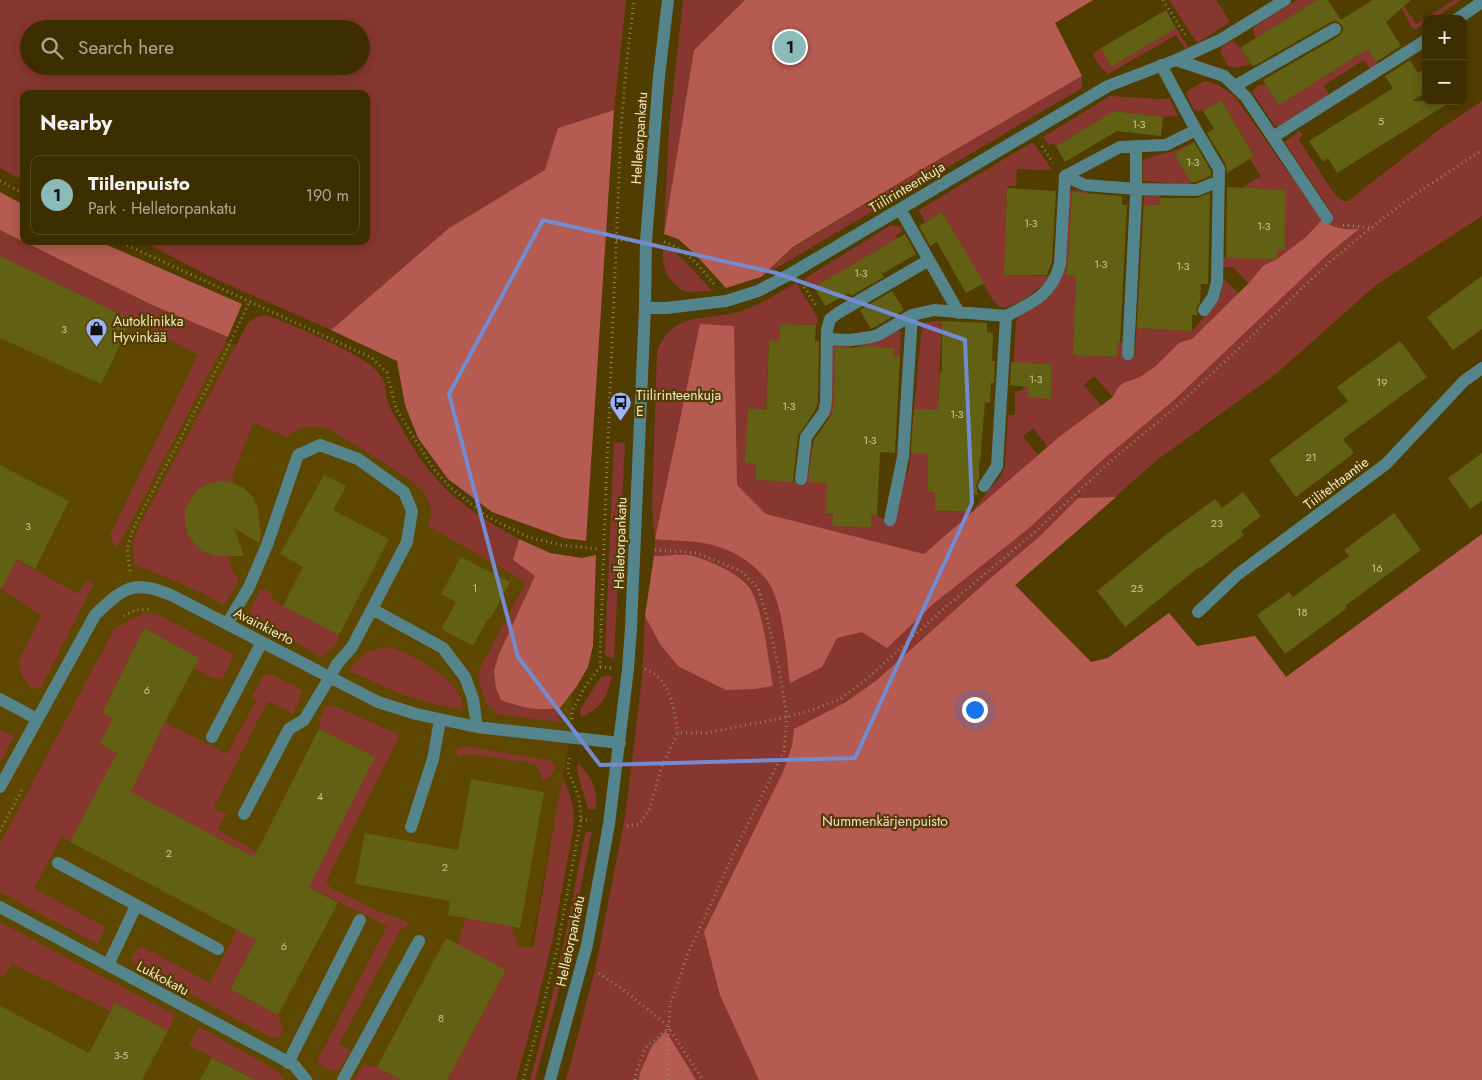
<!DOCTYPE html>
<meta charset="utf-8">
<style>
:root{--surface:#3d2e00;--page:#483a0f;--text:#f1f3f6;--muted:#ada899;--line:#564a22;--accent:#8bbbb9}
body{margin:0;font-family:Jost,sans-serif;background:var(--page);color:var(--text)}
.controls{position:absolute;right:15px;top:15px;display:grid;overflow:hidden;border-radius:10px;box-shadow:0 2px 12px #0003}
.controls button{width:45px;height:45px;display:grid;place-items:center;padding:0;border:0;border-bottom:1px solid var(--line);background:var(--surface);color:var(--text);font:25px sans-serif}
.you{position:absolute;left:974px;top:709px;width:18px;height:18px;margin:-12px;border:4px solid #fff;border-radius:50%;background:#1a73e8;box-shadow:0 0 0 8px #1a73e833}
.badge{display:grid;place-items:center;width:32px;height:32px;border-radius:50%;background:var(--accent);color:#111;font-size:16px;font-weight:700}
.pin{position:absolute;translate:-50% -50%;border:2px solid #fff;box-shadow:0 1px 5px #0006}
.list{margin:0;padding:0;list-style:none}
h2{display:flex;justify-content:space-between;align-items:center;height:65px;margin:0;padding:0 20px;font-size:21px}
h2 small{font-size:16px;font-weight:400;color:var(--muted)}
.list li{display:grid;grid-template-columns:32px 1fr auto;gap:15px;align-items:center;box-sizing:border-box;height:80px;margin:0 10px 10px;padding:0 10px;border:1px solid var(--line);border-radius:10px}
.list b{display:block;font-size:19px;white-space:nowrap}
.list p{margin:0;font-size:16px;white-space:nowrap;color:var(--muted)}
.list em{font-size:16px;font-style:normal;color:var(--muted)}
.icon{flex:none;width:28px;height:28px;fill:none;stroke:currentColor;stroke-width:2;stroke-linecap:round;stroke-linejoin:round}
.map{position:relative;flex:none;width:1482px;height:1080px;overflow:hidden}
.search{position:absolute;background:var(--surface);box-shadow:0 2px 12px #0003;left:20px;top:20px;width:350px;height:55px;display:flex;align-items:center;gap:12px;box-sizing:border-box;padding:0 18px;border-radius:28px;color:var(--muted);font-size:19px}
.panel{position:absolute;background:var(--surface);box-shadow:0 2px 12px #0003;left:20px;top:90px;width:350px;height:155px;border-radius:10px}
.map>svg:first-child{display:block}
</style>
<div class="map">
<svg width="1482" height="1080" viewBox="0 0 1482 1080">
<rect width="100%" height="100%" fill="#513d00"/>
<path fill="#5e4700" d="M0 230 152 305 376 413 460 524 553 576 574 671 570 737 517 1022 496 1080H0Z"/>
<path fill="#87372f" fill-rule="evenodd" d="M0 0H626L614 110 558 128 546 170 449 228 331 330 211 277 142 241H366V94H24V181L0 168ZM29 29H361V66H29Z
M683 0H745L694 50 664 234 669 127Z
M1169 0H1216L1230 22 1197 43Z
M1297 0H1317L1256 38 1253 33 1254 27Z
M1454 0H1461L1433 19H1426V23L1416 29 1411 27 1402 8 1404 6 1416 24Z
M1176 28 1188 47 1185 49 1176 35 1108 74 1102 69 1093 56 1095 52 1101 48 1112 66Z
M1233 40 1240 48 1251 65 1234 68 1228 66 1220 52 1222 47Z
M1368 49 1379 66 1371 70 1364 60 1324 85 1330 98 1280 126H1275L1252 92 1259 85 1264 84 1268 87 1279 105Z
M1082 76V88L761 277 793 248 919 171Z
M1205 81C1218 83 1226 89 1235 97L1322 220 1333 215 1286 144V141L1299 131 1303 134 1299 140 1335 195 1343 201H1348L1439 130 1482 101V216L1376 285 1277 373 1157 460 1015 585 1091 662 1108 658 1169 613 1197 646 1255 636 1286 677 1482 534V1080H566L595 970 625 817 635 737 642 678 645 616 654 556 655 539 652 508 657 352C672 311 705 321 737 312 758 307 778 293 796 283L818 318 816 325 780 324V341L769 340 767 379 777 393H767C765 422 756 451 755 480L792 481 807 480 812 446 815 438 826 424 830 414 833 345H850L877 342 897 330 901 332 900 357 893 356V348L850 345 848 384 832 525 871 527V515H877L883 519 896 520 904 479 908 472 910 461 912 429 922 326 926 322 942 321 938 400 947 410H930L927 492H935V510L971 512 1001 476 1005 466 1008 415H1015V392L1023 390V387H1028V397L1051 398 1052 364 1021 363 1013 372 1016 321 1020 316 1040 304 1053 292 1064 272 1069 192 1073 190 1087 192V202L1077 246 1074 337 1117 356V341L1124 342 1123 355H1135L1144 196 1151 193 1160 194 1156 329 1192 331 1214 305 1221 295 1223 277 1238 293 1249 284 1233 267H1223V257L1277 259 1278 249H1285L1286 190 1241 188 1261 176 1249 158 1254 155 1221 100 1203 111 1194 110 1186 93 1190 89ZM1094 376 1113 397 1102 406 1084 385ZM1033 428 1048 447 1038 455 1023 436Z
M1110 96 1160 99 1169 98 1178 116 1163 117 1117 111 1112 134 1102 118 1056 146 1053 143 1049 145 1043 137Z
M1031 143 1035 145 1052 170 1017 169 1016 186H1007L1006 205 1015 206 1006 218 1005 257H1013V275L1051 276C1043 285 1012 314 998 306 996 304 993 300 991 297L942 212 925 222 919 210Z
M1192 143 1174 154 1192 183 1186 185 1143 181V160L1156 155 1171 152Z
M891 225 901 227 903 231 896 235 897 239 814 287 808 285 804 279Z
M0 230 152 305 228 337 122 539 116 548 110 535 198 355 132 320 0 256Z
M669 248 683 259 712 291 685 292C668 281 662 270 663 249Z
M266 315C286 322 305 331 325 340 343 349 363 357 377 371 388 384 384 388 388 402 390 409 395 416 399 423 429 481 462 509 519 539L513 560 535 576 499 654 494 670 546 710 560 708 559 722 497 714 486 703 479 680 478 672 526 582 428 526C444 494 396 471 374 457 359 447 344 438 328 428 309 426 303 425 287 437L253 423 233 474V483C224 482 218 481 209 484 187 491 178 519 191 538 194 543 199 549 205 552 212 555 221 555 228 556L232 570 239 581 224 605C196 589 165 576 134 565L133 542 138 528 248 323 257 317Z
M614 442 625 443 614 659 606 656 605 653Z
M0 551 78 594 87 580 94 583 41 688H32L21 675 18 662 41 616 0 588Z
M261 588 271 593 273 600 339 635C338 646 331 650 322 657L251 618 250 610Z
M146 613 161 616 234 655 222 679 213 678 194 668 198 658 144 628 102 712 113 718 100 744 143 766 165 722 227 754 256 701 251 697 264 675 271 674 303 691 293 714 268 701 214 807 227 815 217 829 257 852 375 757 319 729 320 720 325 707 332 705 398 734 399 738 326 881 331 888 380 912 406 921 408 925 401 929 339 1044 351 1050 340 1069 330 1072 317 1061 387 926 289 877 230 989 278 1015 283 1029 280 1037 272 1038 133 964 131 959 137 949 141 946 210 983 236 932 233 928 267 864 104 778 70 842 62 837 34 888 105 927 102 936 97 944 0 892V844L113 631C124 622 133 617 146 613Z
M390 647C414 656 448 673 460 697 462 700 462 705 462 709L433 704 403 695 349 671C360 653 369 649 390 647Z
M608 675 612 676C608 696 601 709 581 717L580 710 600 678Z
M0 730 14 736 0 763Z
M463 746 547 760 553 762 556 765 550 778 543 780 536 764 470 754 457 757V748Z
M578 763C592 778 598 789 596 809H588C585 797 575 773 578 763Z
M563 778C572 800 575 806 573 831L552 942 535 1012 516 1080H447L506 970 458 945 465 918 512 926 518 947H533L559 795Z
M592 831 565 967 535 1080H530L551 1001 567 928 585 833Z
M0 923 7 926 175 1015 168 1031 115 1003 111 1011 12 964 3 977 0 976Z
M199 1027 276 1070 285 1080H255L189 1045Z
M363 1065 377 1067 401 1080H354Z"/>
<path fill="#b55b51" d="M745 0H1093L1055 23 1082 76 919 171 793 247 761 277 726 288 695 254 678 239 664 234 694 50Z
M614 110 586 541 564 538 492 512 448 479 418 438 405 405 397 361 331 330 449 228 545 170 558 128Z
M0 192 24 205V241H98L242 304 228 337 152 305 0 230Z
M1322 220C1334 229 1344 230 1359 229L1328 254 1174 400 1099 463 1028 529 933 604 887 648 862 632 837 638 822 667 790 683C787 657 783 600 766 579 752 562 730 548 708 544 691 540 672 541 655 539L700 324 734 326 737 485 766 514 924 554 1059 437 1113 397 1117 389 1123 383 1140 377 1156 366 1179 343 1192 339 1249 283 1263 266 1277 259 1306 237Z
M1116 497 1015 585 1091 662 1108 658 1169 613 1197 646 1255 636 1286 677 1482 534V1080H759L720 995 704 932 783 772 792 746 794 729 846 702 877 680 986 582 1040 536 1078 498Z
M519 539 550 553 582 558 596 555 593 646 588 667 577 686 560 708C537 711 522 708 501 700L496 688 494 670 499 654 535 576 513 560Z
M654 556C666 556 681 553 693 556 710 561 744 575 752 592 764 616 768 658 773 686L754 689 726 690 678 666 660 644 645 616Z
M666 1031 696 1080H639L640 1073 652 1046Z"/>
<path fill="#626012" d="M1317 0H1328L1341 20 1372 0H1411L1386 22 1401 46 1376 62 1368 49 1279 105 1263 80 1339 36 1343 30 1342 25 1336 21 1331 22 1254 66 1253 65H1252L1240 48Z
M1166 10 1176 28 1111 67 1101 48Z
M1410 60 1418 73 1426 68V92L1412 101H1452L1337 173 1328 158 1323 162 1309 141 1393 88 1385 76Z
M1221 100 1254 156 1227 173 1226 165 1207 133 1214 129 1203 111Z
M1114 111 1163 117 1161 136 1117 131 1065 162 1056 146Z
M1194 142 1211 171V176L1195 182H1191L1174 154Z
M1227 187 1286 190 1285 250 1278 249 1277 259 1226 258Z
M1007 188 1056 191 1052 262 1047 275H1004Z
M1072 192 1122 196V205H1127L1120 342 1117 341V357L1073 355 1076 275H1065L1068 264Z
M1210 193 1208 284H1201L1200 302 1196 309 1198 315H1192V331L1137 328 1144 205H1160V198H1197Z
M942 212 984 283 966 293 937 242 930 246 919 226Z
M905 234 916 254 882 274 884 277 851 296 849 293 825 306 814 287Z
M0 256 132 320 101 384 0 338Z
M1482 276V329L1453 350 1427 317Z
M892 291 904 310 871 329 860 310Z
M942 321 987 323V332L993 333 992 361H995L994 383H991L990 403 985 402 980 463H979V480L976 485 978 495 971 494V512L935 510V492H927L928 454 911 453 914 409 938 410 940 370 942 373Z
M780 324 816 325 815 341H819L818 401 816 409 798 436 793 482 755 480 756 464 745 463 748 409 766 410 769 340 780 341Z
M1400 341 1427 377 1343 439 1354 453 1296 497 1269 460 1348 401 1337 387Z
M866 346 893 348V356L900 357 895 453 880 452 877 515H871V527L832 526 833 513H826L827 483 808 482 814 440 832 414 834 402 835 347 851 348Z
M1011 362 1052 364 1051 399 1027 397 1028 387 1010 385Z
M1482 453V501L1470 509 1448 478Z
M0 465 69 501 35 569 17 559 0 591Z
M324 475 346 486 333 510 389 539 339 635 283 606 303 567 280 554Z
M220 481 233 483 244 488 253 497 258 508 261 536 259 543 234 528 244 556H215L204 552 195 544 188 535 185 523V511L190 500 197 490 208 484Z
M1243 492 1261 516 1241 531 1244 535 1200 568 1199 567 1125 627 1097 591 1167 534 1215 499 1222 508Z
M1394 513 1421 550 1345 606 1347 608 1285 654 1257 615 1289 592 1293 597 1349 556 1344 550Z
M461 557 510 582 490 619 488 618 473 646 441 629 456 602 441 594Z
M144 628 199 658 165 722 131 792 254 857 319 729 375 757 309 887 338 903 278 1015 230 989 256 940 70 842 117 753 100 744 113 718 102 713Z
M471 779 544 792 520 928 448 915 450 901 355 884 365 833 458 850Z
M446 938 506 970 447 1080H401L377 1067Z
M115 1003 168 1031 142 1080H0V1006L89 1053Z
M212 1058 255 1080H200Z"/>
<g fill="none" stroke-linecap="round" stroke-linejoin="round">
<path stroke="#968553" stroke-width="3" stroke-dasharray="1 4" stroke-linecap="butt" d="M1163 0 1186 36
M1042 146 1053 163
M0 181 24 194
M1343 225 1371 228
M616 240H628
M118 241 372 358 387 373 396 409 433 468 451 488 486 516 528 537 561 545 597 549
M664 242C685 248 701 268 714 284
M804 287 817 307
M606 488 621 128 627 59 634 0
M655 550 697 553 741 571 758 588 765 610 779 669 787 717 784 751 738 844 687 956 670 1005 669 1028 703 1080
M130 571 127 549 133 529 223 357 250 301
M124 616 135 610 151 609
M600 667 611 668
M645 669C672 680 673 708 678 733
M572 719V711L586 685 600 667 601 630
M581 819 591 821
M627 826 639 824 649 811 662 766 678 733H706L787 717 812 710 840 699 868 678 941 611 1036 531 1112 460 1182 402 1332 260 1377 223 1414 195 1482 150
M0 831 23 788
M599 973 625 991 669 1027
M523 1080 535 1038 557 949 581 819 579 797 568 771 569 755
M635 1080 636 1073 645 1048 669 1028
M668 1080 669 1028"/>
<path stroke="#54848c" stroke-width="12" d="M1457 19 1482 2
M1176 60 1224 76 1246 97 1327 218
M1235 86 1335 29
M1196 130 1219 169 1217 282 1213 297 1204 310
M1273 137 1426 40
M1065 176 1085 185 1136 189 1197 190 1219 181
M900 209 959 313
M645 308H666L726 301 758 291 792 273 1108 86 1176 60 1220 40 1285 0
M1006 316C1032 303 1052 295 1060 264L1065 176 1120 147 1166 145 1196 130 1161 65
M827 339 851 340 871 337 878 335 912 315 934 310 1006 316 997 466 984 486
M1128 354 1136 196V146
M801 479 806 437 824 412 826 402 827 330 830 319 838 313 929 260
M637 490 645 308 646 241 659 76 668 0
M890 520 903 457 912 315
M372 609 443 648 465 677 473 699 477 727
M1198 612 1237 575 1386 464 1464 381 1482 368
M227 624 249 587 267 545 298 455 320 445 358 459 404 492 412 511 407 542 352 647 337 664 330 677 304 720 289 729 244 814
M0 699 37 719
M212 737 262 642
M0 787 95 615C123 588 133 579 171 595L378 702 416 714 477 727 620 743
M411 827 433 759 440 720
M58 863 218 949
M0 907 294 1065 306 1080
M108 965 136 906
M288 1063 360 920
M343 1080 419 941
M550 1080 587 945 609 824 628 669 631 628"/>
<path stroke="#968553" stroke-width="3" stroke-dasharray="1 4" stroke-linecap="butt" d="M601 630 606 488"/>
<path stroke="#54848c" stroke-width="12" d="M631 628 637 490"/>
</g>
<path fill="none" stroke="#738bd0" stroke-width="4" stroke-linejoin="round" d="M543 220 776 273 965 340 972 503 855 758 600 765 518 657 449 394Z"/>
<defs>
<symbol id="shop-pin" viewBox="-11 -11 22 30"><path d="M0 17L-7.5 6A9.5 9.5 0 1 1 7.5 6Z" fill="#9ab5fd" stroke="#513d00"/><path d="M-5-2.5h2.3a2.7 3.5 0 0 1 5.4 0H5L5.5 6h-11ZM-1.5-2.5h3a1.5 2.3 0 0 0-3 0Z" fill="#111"/></symbol>
<symbol id="bus-pin" viewBox="-11 -11 22 30"><path d="M0 17L-7.5 6A9.5 9.5 0 1 1 7.5 6Z" fill="#9ab5fd" stroke="#513d00"/><path d="M-5-6H5V4H4V6H2V4H-2V6H-4V4H-5ZM-3.5-4V0h7V-4ZM-3.5 1.2v1.5H-2V1.2ZM2 1.2v1.5H3.5V1.2Z" fill="#111"/></symbol>
</defs>
<g fill-rule="evenodd">
<use href="#shop-pin" x="84" y="316" width="25" height="34"/>
<use href="#bus-pin" x="608" y="390" width="25" height="34"/>
</g>
<g text-anchor="middle" stroke-width="4.5" stroke-linejoin="round" paint-order="stroke">
<g font-size="11" fill="#d0c497">
<text x="1381" y="125">5</text>
<text x="1139" y="128">1-3</text>
<text x="1193" y="166">1-3</text>
<text x="1031" y="227">1-3</text>
<text x="1264" y="230">1-3</text>
<text x="1101" y="268">1-3</text>
<text x="1183" y="270">1-3</text>
<text x="861" y="277">1-3</text>
<text x="64" y="333">3</text>
<text x="1036" y="383">1-3</text>
<text x="1382" y="386">19</text>
<text x="789" y="410">1-3</text>
<text x="957" y="418">1-3</text>
<text x="870" y="444">1-3</text>
<text x="1311" y="461">21</text>
<text x="1217" y="527">23</text>
<text x="28" y="530">3</text>
<text x="1377" y="572">16</text>
<text x="475" y="592">1</text>
<text x="1137" y="592">25</text>
<text x="1302" y="616">18</text>
<text x="147" y="694">6</text>
<text x="320" y="800">4</text>
<text x="169" y="857">2</text>
<text x="445" y="871">2</text>
<text x="284" y="950">6</text>
<text x="441" y="1022">8</text>
<text x="121" y="1059">3-5</text>
</g>
<g font-size="14" fill="#f4e6c3" stroke="#513d00">
<text transform="translate(639 138) rotate(-86)" y="5">Helletorpankatu</text>
<text transform="translate(907 187) rotate(-31)" y="5">Tiilirinteenkuja</text>
<text transform="translate(1336 483) rotate(-37)" y="5">Tiilitehtaantie</text>
<text transform="translate(620 543) rotate(-88)" y="5">Helletorpankatu</text>
<text transform="translate(264 626) rotate(27)" y="5">Avainkierto</text>
<text transform="translate(570 941) rotate(-78)" y="5">Helletorpankatu</text>
<text transform="translate(163 978) rotate(28)" y="5">Lukkokatu</text>
</g>
<g font-size="14" fill="#f4e6c3" stroke="#513d00" text-anchor="start">
<text x="113" y="326">Autoklinikka<tspan x="113" dy="16">Hyvinkää</tspan></text>
<text x="636" y="400">Tiilirinteenkuja<tspan x="636" dy="16">E</tspan></text>
</g>
<g font-size="14" fill="#f0d6d2" stroke="#513d00">
<text x="885" y="826">Nummenkärjenpuisto</text>
</g>
</g>
</svg>
<div class="controls">
<button>+</button>
<button>−</button>
</div>
<div class="you"></div>
<div class="pin badge" style="left:790px;top:47px">1</div>
<div class="search"><svg class="icon" aria-label="search" viewBox="0 0 24 24"><circle cx="10" cy="10" r="6"/><path d="M15 15l6 6"/></svg>Search here</div>
<section class="panel">
<h2>Nearby<small></small></h2>
<ul class="list">
<li><span class="badge">1</span><div><b>Tiilenpuisto</b><p>Park · Helletorpankatu</p></div><em>190 m</em></li>
</ul>
</section>
</div>
